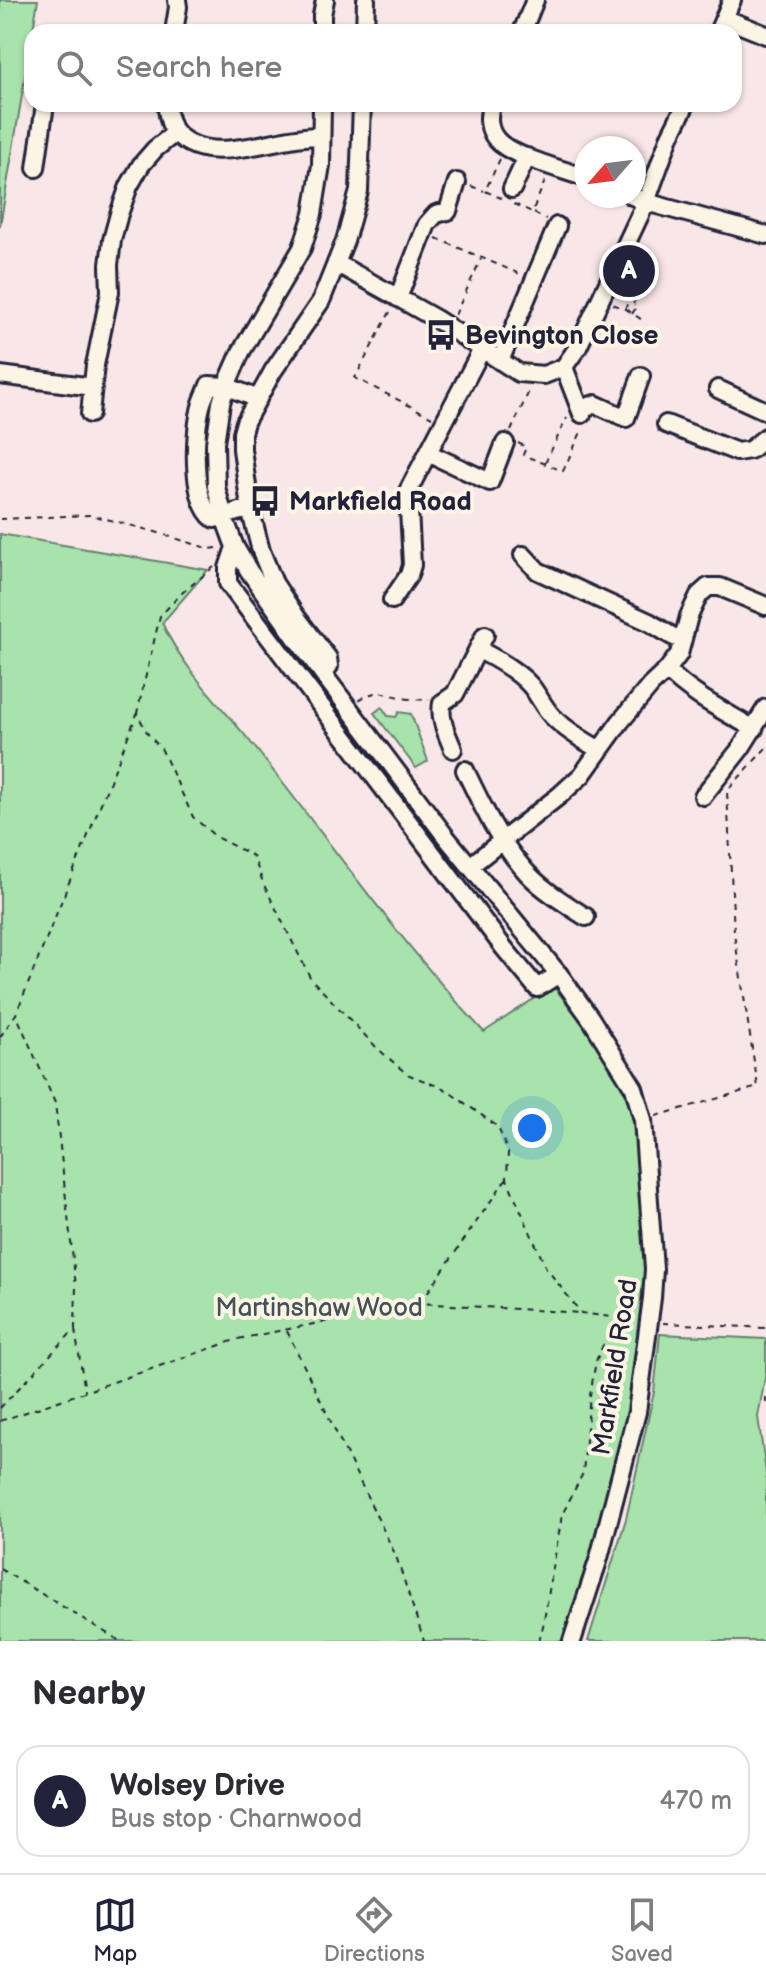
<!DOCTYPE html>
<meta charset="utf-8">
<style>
:root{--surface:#fff;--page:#f7f7f7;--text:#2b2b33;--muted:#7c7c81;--line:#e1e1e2;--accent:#22223b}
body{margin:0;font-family:"Balsamiq Sans",sans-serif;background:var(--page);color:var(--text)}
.compass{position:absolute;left:574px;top:136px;width:72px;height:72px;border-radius:50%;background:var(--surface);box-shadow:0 2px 6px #0004;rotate:242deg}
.you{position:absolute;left:532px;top:1128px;width:28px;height:28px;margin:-20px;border:6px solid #fff;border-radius:50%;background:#1a73e8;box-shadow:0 0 0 12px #1a73e833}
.badge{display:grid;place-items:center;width:52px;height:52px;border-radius:50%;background:var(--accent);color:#fff;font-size:26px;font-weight:700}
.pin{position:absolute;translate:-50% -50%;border:4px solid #fff;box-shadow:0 2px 8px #0006}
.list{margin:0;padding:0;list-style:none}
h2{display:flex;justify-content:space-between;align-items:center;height:104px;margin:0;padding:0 32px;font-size:34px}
h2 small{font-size:26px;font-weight:400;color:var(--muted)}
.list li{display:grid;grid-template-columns:52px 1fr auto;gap:24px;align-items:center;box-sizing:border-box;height:112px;margin:0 16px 16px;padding:0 16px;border:2px solid var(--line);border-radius:24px}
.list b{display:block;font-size:30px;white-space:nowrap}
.list p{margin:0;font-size:26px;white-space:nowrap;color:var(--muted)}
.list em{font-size:26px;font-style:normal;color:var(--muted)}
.icon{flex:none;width:44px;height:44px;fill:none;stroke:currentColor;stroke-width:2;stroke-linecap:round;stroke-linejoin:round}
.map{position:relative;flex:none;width:766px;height:1641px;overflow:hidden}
.search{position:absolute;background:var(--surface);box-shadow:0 2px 6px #0004;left:24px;right:24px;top:24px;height:88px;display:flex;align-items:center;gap:20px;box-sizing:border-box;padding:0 28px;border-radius:24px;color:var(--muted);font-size:30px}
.sheet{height:232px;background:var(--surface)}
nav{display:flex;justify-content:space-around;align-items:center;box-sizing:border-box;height:112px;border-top:2px solid var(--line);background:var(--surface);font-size:22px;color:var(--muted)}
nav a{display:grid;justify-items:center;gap:4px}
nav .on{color:var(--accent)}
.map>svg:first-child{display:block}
</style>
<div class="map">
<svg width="766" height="1641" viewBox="0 0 766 1641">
<rect width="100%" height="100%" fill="#f9e7e7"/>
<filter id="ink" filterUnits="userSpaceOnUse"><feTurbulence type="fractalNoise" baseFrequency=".0125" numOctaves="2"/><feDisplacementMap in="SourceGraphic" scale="16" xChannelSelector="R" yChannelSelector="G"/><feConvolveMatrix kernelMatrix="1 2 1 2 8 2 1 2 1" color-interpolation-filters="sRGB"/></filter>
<g filter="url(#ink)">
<path fill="#a7e3aa" stroke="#648272" stroke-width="2" d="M0 0H38L0 226Z
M0 534 208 570 162 623C185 673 228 712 261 755 334 848 403 945 484 1032L553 986 634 1088 635 1139 645 1266 628 1409 590 1557 562 1641H0Z
M382 707 388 716 396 717 399 712 411 714 428 761 416 768 374 713Z
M660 1334 766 1339V1372L758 1417 766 1472V1641H588L626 1519 654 1392Z"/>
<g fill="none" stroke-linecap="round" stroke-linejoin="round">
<defs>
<path id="minor" d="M724 18 766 35
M174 32 178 7 177 0
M322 32V15L325 0
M365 32 366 0
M522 32 535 0
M718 32 732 0
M166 104C168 114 169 126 176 133 210 170 278 134 320 136
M322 104 321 165 313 214 302 248 241 352 226 386 221 403 215 443 216 487 224 517 235 547 249 571 296 638 446 837 561 977 591 1019 634 1088 643 1120 654 1269 652 1298 637 1412 599 1558 572 1641
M492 104C487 116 488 130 497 140 510 156 565 170 586 178
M36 168 45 104
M512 189 527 157
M632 196 646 202 766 235
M336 263 436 319 519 373 544 375 564 367 578 347 646 202 670 136 686 104
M398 298 427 224 436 214 448 211 457 182
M500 361 557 226
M564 367 582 414
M0 375 93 387
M718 389 766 411
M580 409 595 404 626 418 641 376
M90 414 95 365 110 292 109 265 112 240 119 214 129 186 141 165 155 149 175 133
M666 424 737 452 750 450 766 437
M428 453 490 482 505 443
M250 508 214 519C190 502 194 429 202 403 204 397 207 391 209 385L226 386 258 399
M235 547 228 568V583L504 948 537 988 559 974
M523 555 538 571 649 622 672 636 682 640
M392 600 409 575 412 565 408 491 482 349
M479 650C497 659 517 670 531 686 539 696 544 708 553 717 566 730 584 741 600 750
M667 670C691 695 724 711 754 729
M323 672 329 666 328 658 295 615 274 583 261 551 250 508 242 449V433L245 422 273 371 321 301 345 241 359 191 362 104
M453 749C447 734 439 719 442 703L455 694 485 635
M465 770C481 803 497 838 522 867 539 888 563 902 586 917
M703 796 741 748 766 708
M470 866 560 795 582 775 620 722 651 685 667 670 679 654 689 616 699 595 708 587H720L766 606"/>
</defs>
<use href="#minor" stroke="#22223b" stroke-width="22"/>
<path stroke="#22223b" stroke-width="2" stroke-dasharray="6 6" stroke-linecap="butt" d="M381 24 403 32
M538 28 548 32
M500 159 485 191 501 198
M471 186 484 191
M514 204 532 212 545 181
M534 213 546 219
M436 238 522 275
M613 304 625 309 627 305 633 304 641 286
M626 309 645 322
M390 312 355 378 432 417
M632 314 637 306 634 305
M455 315 481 259
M511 431 530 389
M518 443 526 447 523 455 563 471 582 430
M545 463 567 418
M0 519 91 515 152 531 210 549 218 548
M214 567 183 592 160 616 137 713 149 736 161 748 193 817 216 837 253 856 264 885 311 979 377 1048 407 1074 445 1089 498 1127 508 1152 507 1179 546 1268 581 1313 633 1320
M359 700C381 686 387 696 410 699 416 700 423 699 429 700
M0 1037 16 1014 137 714
M656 1116 758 1087 734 933 727 791 766 748
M421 1302 506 1179
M663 1323 766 1328
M75 1330 85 1391
M287 1331 396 1556 424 1641
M766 1397V1407
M0 1408 75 1329 76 1286 55 1103 16 1014
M0 1421 238 1339 420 1303 581 1313
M0 1569 120 1641
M539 1641 543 1626 562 1515 583 1473 590 1395 596 1361 615 1318"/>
<use href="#minor" stroke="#fcf5e5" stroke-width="16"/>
</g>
</g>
<defs>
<symbol id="bus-bare" viewBox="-9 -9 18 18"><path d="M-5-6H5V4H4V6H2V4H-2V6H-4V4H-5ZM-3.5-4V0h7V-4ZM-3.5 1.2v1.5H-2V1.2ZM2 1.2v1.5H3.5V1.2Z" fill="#22223b" stroke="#fcf5e5" stroke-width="2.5" paint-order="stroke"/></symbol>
</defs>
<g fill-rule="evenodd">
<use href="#bus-bare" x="419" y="313" width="44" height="44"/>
<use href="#bus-bare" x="243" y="479" width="44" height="44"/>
</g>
<g text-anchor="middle" stroke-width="8" stroke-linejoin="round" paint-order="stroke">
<g font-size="26" font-weight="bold" fill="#22223b" stroke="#fcf5e5" text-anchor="start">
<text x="465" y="344">Bevington Close</text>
<text x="289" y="510">Markfield Road</text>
</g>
<g font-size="26" fill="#435257" stroke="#fcf5e5">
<text x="319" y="1316">Martinshaw Wood</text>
</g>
<g font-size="26" fill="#22223b" stroke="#fcf5e5">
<text transform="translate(614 1367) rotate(-81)" y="9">Markfield Road</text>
</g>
</g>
</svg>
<svg class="compass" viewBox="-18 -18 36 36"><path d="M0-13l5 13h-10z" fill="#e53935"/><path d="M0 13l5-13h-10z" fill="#7c7c81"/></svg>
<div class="you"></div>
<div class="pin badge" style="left:629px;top:271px">A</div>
<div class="search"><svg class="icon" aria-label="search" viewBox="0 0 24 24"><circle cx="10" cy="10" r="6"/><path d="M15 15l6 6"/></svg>Search here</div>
</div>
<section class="sheet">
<h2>Nearby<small></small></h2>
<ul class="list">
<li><span class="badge">A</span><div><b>Wolsey Drive</b><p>Bus stop · Charnwood</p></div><em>470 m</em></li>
</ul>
</section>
<nav>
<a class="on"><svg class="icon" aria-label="map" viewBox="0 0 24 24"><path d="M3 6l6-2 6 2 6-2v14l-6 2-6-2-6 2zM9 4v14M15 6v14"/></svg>Map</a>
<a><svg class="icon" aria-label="directions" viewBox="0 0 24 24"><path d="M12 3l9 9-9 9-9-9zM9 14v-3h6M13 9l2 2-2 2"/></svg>Directions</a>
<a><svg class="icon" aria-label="saved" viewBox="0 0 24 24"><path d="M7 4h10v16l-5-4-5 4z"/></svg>Saved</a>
</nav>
